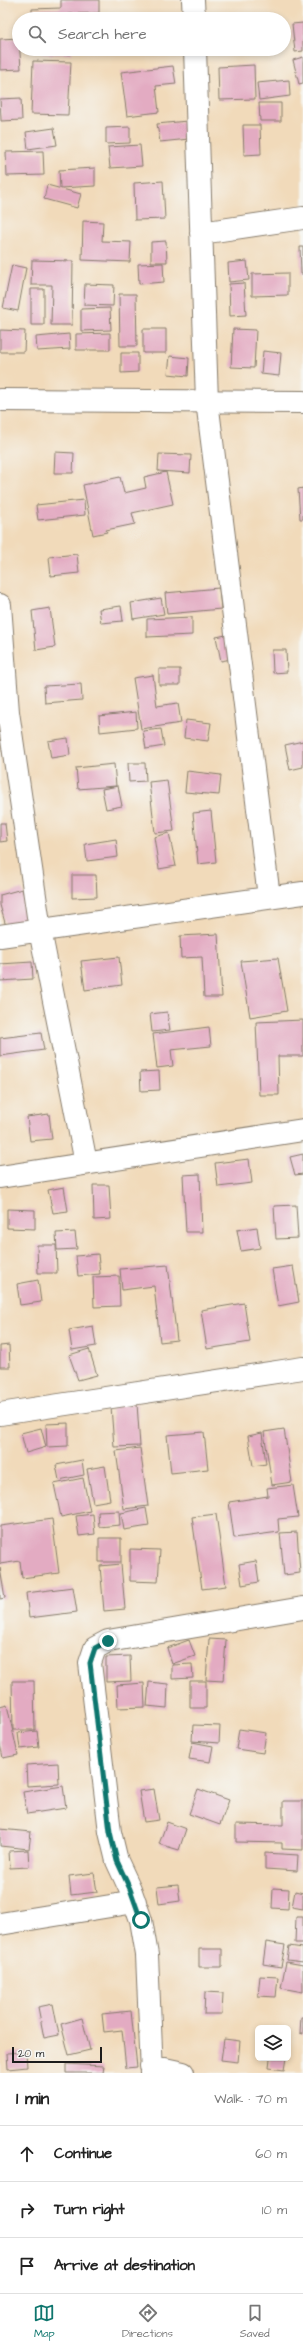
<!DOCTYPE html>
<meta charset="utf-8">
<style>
:root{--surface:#fff;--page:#f6f6f6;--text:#222;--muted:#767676;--line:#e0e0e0;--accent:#0f766e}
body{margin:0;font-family:"Architects Daughter",sans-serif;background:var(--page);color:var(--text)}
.controls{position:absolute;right:12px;bottom:12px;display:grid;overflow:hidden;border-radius:6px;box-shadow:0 2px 6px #0003}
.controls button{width:36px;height:36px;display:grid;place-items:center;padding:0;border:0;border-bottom:1px solid var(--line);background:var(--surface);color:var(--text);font:20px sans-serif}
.scale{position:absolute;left:12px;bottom:10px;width:90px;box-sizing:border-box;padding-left:4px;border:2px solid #1c1c1c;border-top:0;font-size:11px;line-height:14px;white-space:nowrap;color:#1c1c1c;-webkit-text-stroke:3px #f6f6f2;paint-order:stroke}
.stop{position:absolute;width:12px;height:12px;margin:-9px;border:3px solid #0f766e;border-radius:50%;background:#fff}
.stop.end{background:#0f766e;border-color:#fff;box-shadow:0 1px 4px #0008}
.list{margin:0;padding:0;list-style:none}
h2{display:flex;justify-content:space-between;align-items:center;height:52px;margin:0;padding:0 16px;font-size:17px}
h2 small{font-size:13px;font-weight:400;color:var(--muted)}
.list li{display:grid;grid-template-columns:26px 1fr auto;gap:12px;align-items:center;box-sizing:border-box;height:56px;padding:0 16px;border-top:1px solid var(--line)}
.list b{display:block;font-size:15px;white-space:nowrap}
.list em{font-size:13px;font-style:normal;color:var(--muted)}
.icon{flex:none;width:22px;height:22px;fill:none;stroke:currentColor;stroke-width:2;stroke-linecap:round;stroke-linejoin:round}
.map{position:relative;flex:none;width:303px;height:2073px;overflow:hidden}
.search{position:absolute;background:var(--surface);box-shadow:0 2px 6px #0003;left:12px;right:12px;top:12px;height:44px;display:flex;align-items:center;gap:10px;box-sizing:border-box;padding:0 14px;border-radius:22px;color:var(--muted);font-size:15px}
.sheet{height:220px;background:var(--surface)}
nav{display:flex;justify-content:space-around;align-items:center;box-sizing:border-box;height:56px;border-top:1px solid var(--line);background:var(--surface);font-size:11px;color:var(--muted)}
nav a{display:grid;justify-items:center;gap:2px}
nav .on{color:var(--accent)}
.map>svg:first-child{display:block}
</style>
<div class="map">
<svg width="303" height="2073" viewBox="0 0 303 2073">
<rect width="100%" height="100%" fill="#f6f6f2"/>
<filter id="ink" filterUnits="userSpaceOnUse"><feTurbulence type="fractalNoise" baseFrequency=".025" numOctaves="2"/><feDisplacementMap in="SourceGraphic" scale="8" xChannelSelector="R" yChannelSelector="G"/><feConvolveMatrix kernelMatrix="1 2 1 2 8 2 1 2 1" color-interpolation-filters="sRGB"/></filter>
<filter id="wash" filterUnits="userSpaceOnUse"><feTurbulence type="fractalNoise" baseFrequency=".012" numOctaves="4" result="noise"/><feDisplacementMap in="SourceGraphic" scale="16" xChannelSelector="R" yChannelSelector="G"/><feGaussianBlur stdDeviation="0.9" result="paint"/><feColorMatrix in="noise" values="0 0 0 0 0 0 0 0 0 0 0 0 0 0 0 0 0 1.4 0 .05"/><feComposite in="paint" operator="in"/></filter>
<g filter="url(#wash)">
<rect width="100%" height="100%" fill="#f1daba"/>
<g id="blocks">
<path fill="#e3abc2" d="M61 0H99V13L69 14V19H32V9L61 8Z
M241 16V19H213V17Z
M303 23V51L295 52 292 24Z
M19 38 21 69 0 70V39Z
M42 49H71V54H42Z
M303 57V83L299 84 293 60Z
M33 61 71 62 68 115 31 114Z
M254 65 255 99 219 100 218 67Z
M173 66 176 84 156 86 159 112 127 116 121 72Z
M289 80 290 96 259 100 257 83Z
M21 98 22 120 1 121 0 99Z
M259 103H281V121H260Z
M187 121 189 139 160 142 157 124Z
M243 125H260L261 154 244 155Z
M130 127V143L106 144V128Z
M54 128 57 145 28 149 26 132Z
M140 145 142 166 110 168 108 147Z
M43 151 44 175 7 176 6 152Z
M95 168V186L60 188 59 170Z
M163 181 165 219 135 220 134 183Z
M47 185 81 194 77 208 44 199Z
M83 221 103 222 102 241 131 242 130 262 82 260Z
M166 241 167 262H151V242Z
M300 247H303V274H301Z
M32 260 73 261 72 325H51L52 285H31Z
M247 261 249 280 229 282 228 263Z
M163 263 164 282 139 284 138 264Z
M12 265 26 268 18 311 3 308Z
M288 273V295L252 296V274Z
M244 283 246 315 230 316 229 284Z
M85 284 114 285 113 306 84 305Z
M31 289H44V325H31Z
M119 294H136L137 346H120Z
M110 308 111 330 81 331V309Z
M143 329H166V353H143Z
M233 329 256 330 254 368 231 367Z
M0 330 25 331 24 352H0Z
M110 333V350H76V334Z
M69 334 70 349 37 351 36 337Z
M263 351 281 353 279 376 261 374Z
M121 353H138V372L121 373Z
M170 356 189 358 188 376 168 374Z
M55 452 74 453 73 473H54Z
M159 454 191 455 190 473 158 471Z
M166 472 173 504 132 513 135 524 106 530 107 532 93 535 83 485 120 477 124 493 146 488 144 477Z
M303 488V519H300L298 489Z
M84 500 85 515 38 520 36 505Z
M77 554 79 573 51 576 49 557Z
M219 588 221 609 167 614 165 593Z
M161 598 164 614 133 619 131 603Z
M121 606 123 621 101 623 99 609Z
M50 608 55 647 36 650 32 611Z
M192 617V635L147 637V619Z
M236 633 241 657 221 661 216 637Z
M272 650H286L287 672 273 673Z
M159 669H180V685H159Z
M153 675 157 706 178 703 181 723 141 729 133 678Z
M81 684 82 700 45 703 44 686Z
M136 712 137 728 100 732 99 716Z
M186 720 211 723 208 741 184 738Z
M161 729 164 746 146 749 143 731Z
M68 738 70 755 51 758 48 741Z
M303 741V767L290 770 285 745Z
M128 763H145L146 781 129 782Z
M114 764 116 786 78 789 76 768Z
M187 771 221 775 219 795 185 792Z
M167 780 174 831 155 833 149 782Z
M118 786 122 806 106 809 102 789Z
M211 811 216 862 198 864 193 813Z
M0 823H5L7 841 0 842Z
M169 833 176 866 159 869 154 837Z
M116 839 118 857 87 861 85 844Z
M72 875H96L97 897 72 898Z
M22 889 32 923 7 930 0 905V895Z
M218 934 222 997H204L202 957 181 958 180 936Z
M119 957 122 985 85 990 81 961Z
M278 958 287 1011 250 1017 241 961Z
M32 962 33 979 0 981V964Z
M167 1012 170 1030 152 1032 150 1014Z
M303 1020V1056H278L279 1095H259L256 1022Z
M209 1027 211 1046 171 1050 173 1066 157 1068 153 1034Z
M41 1033 44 1050 0 1056V1038Z
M159 1071 160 1090 141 1091 140 1072Z
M49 1114 52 1139 30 1141 27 1117Z
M303 1154V1174L295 1175 290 1157Z
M249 1159 252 1183 218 1187 215 1163Z
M200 1174 202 1232H186L183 1175Z
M93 1185H109L111 1219 94 1220Z
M64 1187 68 1211 53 1213 48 1190Z
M296 1205 298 1238 276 1239 274 1206Z
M7 1209 35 1210V1229L7 1228Z
M257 1227 260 1248 241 1251 237 1230Z
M75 1232 77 1249 57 1250 56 1233Z
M37 1245H56L57 1273H38Z
M98 1254 100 1274 78 1276 76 1256Z
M168 1265 177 1340 160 1342 154 1286 122 1290 120 1269Z
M293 1266 299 1302 278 1306 272 1269Z
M119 1276 120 1306 94 1307 93 1277Z
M38 1280 41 1302 20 1305 17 1284Z
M244 1303 250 1342 207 1349 201 1310Z
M93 1326 96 1346 72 1350 69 1330Z
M9 1345 10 1367H0V1346Z
M89 1349 97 1375 78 1380 69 1355Z
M137 1404 140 1446 114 1447 111 1406Z
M68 1423V1446L47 1447 46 1424Z
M41 1428 46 1447 26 1453 21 1433Z
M284 1429 292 1482 272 1485 264 1432Z
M204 1432 208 1469 171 1473 167 1435Z
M262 1433 266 1464 253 1466 248 1436Z
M140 1448 148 1506 124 1509 116 1451Z
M82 1460 84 1475 59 1480 56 1465Z
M105 1466 110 1500 93 1503 87 1469Z
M83 1478 90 1511 61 1517 54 1484Z
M293 1485 298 1517 278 1519 279 1532 234 1538 229 1502 268 1496 267 1488Z
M146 1508 149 1526 124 1530 121 1513Z
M119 1511 120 1525 99 1527 98 1512Z
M93 1514 95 1534 79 1536 76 1516Z
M216 1514 226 1586 202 1589 192 1517Z
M52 1519 59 1573 22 1578 20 1561 0 1564V1526Z
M297 1532 300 1573 284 1575 280 1533Z
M99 1538H121V1562H99Z
M130 1549 160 1550 158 1582 130 1581Z
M256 1561 259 1582 242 1585 239 1564Z
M121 1564 125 1609 104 1611 100 1566Z
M0 1568 5 1598 0 1599Z
M73 1587 77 1612 29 1618 26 1593Z
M209 1639 226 1640 223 1681 206 1680Z
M189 1640 195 1656 172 1664 167 1648Z
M130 1656 131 1681 106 1682V1657Z
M192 1664 193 1678 172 1679V1665Z
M12 1681H34L35 1730H13Z
M190 1681H206V1708H190Z
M149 1682 168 1684 167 1708 147 1706Z
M144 1683 145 1707 118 1708 117 1685Z
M7 1705 18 1755 3 1758 0 1744V1707Z
M193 1725 220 1726 219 1743 192 1741Z
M239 1729 266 1733 263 1753 236 1749Z
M37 1731 39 1747 20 1749 18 1733Z
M192 1742 213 1746 210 1762 189 1759Z
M58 1763 59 1784 27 1786 26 1765Z
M63 1786 66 1808 27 1814 23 1792Z
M154 1789 159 1820 144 1822 139 1791Z
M198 1789 229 1800 220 1825 189 1814Z
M283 1801H303V1850L282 1849V1843L236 1842V1824L283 1825Z
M167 1822 186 1829 179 1850 159 1844Z
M0 1829 31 1832 29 1849 0 1846Z
M28 1850 29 1867 10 1868 9 1851Z
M265 1853 298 1855 297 1871 265 1869Z
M94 1873 97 1892 71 1895 69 1876Z
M178 1885 180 1901 159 1904 157 1887Z
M273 1888 289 1889 288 1909 272 1908Z
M295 1891 303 1893V1909L292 1907Z
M296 1917H303V1943H295Z
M266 1942 285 1945 281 1967 263 1964Z
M289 1946 303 1948V1962L287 1960Z
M199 1949H222V1967H199Z
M286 1962 303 1965V1992L281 1988Z
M260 1976 278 1977 276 1997 258 1996Z
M205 1992 223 1993 222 2014H204Z
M53 2004 59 2035 44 2038 38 2007Z
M131 2011 137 2067 126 2068 122 2030 104 2032 102 2014Z
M301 2017H303V2034L300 2033Z
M82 2018 90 2050 69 2055 61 2024Z
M224 2039 240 2041 238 2062 221 2060Z
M26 2052 27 2067 8 2069 7 2053Z
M270 2058H286L284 2070 269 2068Z
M66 2064 104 2066 103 2073H66Z"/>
</g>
</g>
<g filter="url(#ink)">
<use href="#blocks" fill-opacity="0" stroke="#867b6b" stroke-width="1"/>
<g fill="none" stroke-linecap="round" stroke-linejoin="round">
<defs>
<path id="minor" d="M193 0 194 19
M195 49 207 401 269 897
M201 233 303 218
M0 605 8 712 40 930 86 1163
M0 936 303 893
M0 1177 303 1130
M0 1414 303 1368
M0 1924 135 1902
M151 2066 183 2073
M152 2073 147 1955 141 1920 130 1889 117 1861 110 1832 90 1663 95 1648 108 1641 303 1608"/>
<path id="tertiary" d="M0 400 303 402"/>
</defs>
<use href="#minor" stroke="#867b6b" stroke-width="24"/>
<use href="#tertiary" stroke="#867b6b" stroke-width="24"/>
<use href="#minor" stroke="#fff" stroke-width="22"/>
<use href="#tertiary" stroke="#fff" stroke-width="22"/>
</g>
</g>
<g fill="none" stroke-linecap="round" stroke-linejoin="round" filter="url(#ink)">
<path stroke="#0f766e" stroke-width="5" d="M108 1641 95 1648 90 1663 110 1832 117 1861 130 1889 141 1920"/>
</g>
</svg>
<div class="controls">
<button><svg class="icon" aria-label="layers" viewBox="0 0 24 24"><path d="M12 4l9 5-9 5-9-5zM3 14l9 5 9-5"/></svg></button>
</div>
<div class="scale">20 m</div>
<div class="stop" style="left:141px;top:1920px"></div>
<div class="stop end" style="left:108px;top:1641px"></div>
<div class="search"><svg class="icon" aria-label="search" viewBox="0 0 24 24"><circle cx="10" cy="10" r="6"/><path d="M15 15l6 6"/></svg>Search here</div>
</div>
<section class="sheet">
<h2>1 min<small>Walk · 70 m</small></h2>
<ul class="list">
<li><svg class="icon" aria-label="ahead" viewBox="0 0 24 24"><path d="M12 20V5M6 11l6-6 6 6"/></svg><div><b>Continue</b></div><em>60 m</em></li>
<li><svg class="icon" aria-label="right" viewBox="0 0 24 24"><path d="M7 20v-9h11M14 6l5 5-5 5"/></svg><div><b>Turn right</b></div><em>10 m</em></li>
<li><svg class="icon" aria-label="arrive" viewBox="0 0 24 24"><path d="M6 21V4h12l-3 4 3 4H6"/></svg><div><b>Arrive at destination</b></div></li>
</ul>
</section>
<nav>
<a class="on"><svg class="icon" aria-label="map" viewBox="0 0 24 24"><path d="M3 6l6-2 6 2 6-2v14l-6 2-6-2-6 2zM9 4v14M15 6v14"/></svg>Map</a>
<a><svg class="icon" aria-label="directions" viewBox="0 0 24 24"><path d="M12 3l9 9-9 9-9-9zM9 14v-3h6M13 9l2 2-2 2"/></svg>Directions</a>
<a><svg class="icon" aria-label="saved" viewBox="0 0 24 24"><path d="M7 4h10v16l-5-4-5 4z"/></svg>Saved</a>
</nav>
